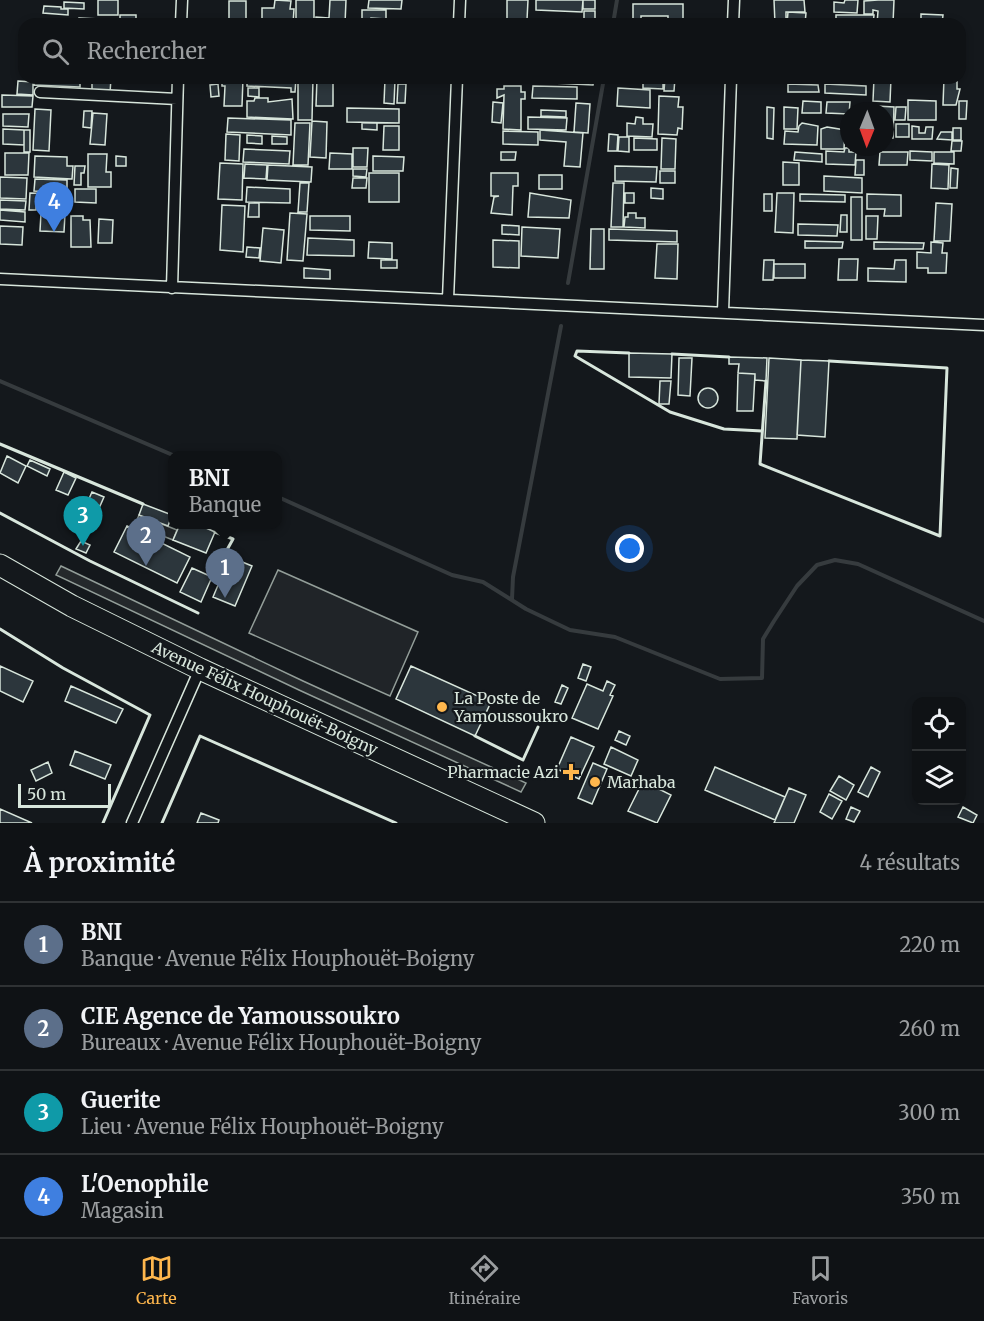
<!DOCTYPE html>
<html lang="fr">
<meta charset="utf-8">
<style>
:root{--surface:#0f1215;--page:#181b1e;--text:#f1f3f6;--muted:#9b9ea0;--line:#2f3234;--accent:#ffb74d}
body{margin:0;font-family:Merriweather,serif;background:var(--page);color:var(--text)}
.controls{position:absolute;right:18px;bottom:18px;display:grid;overflow:hidden;border-radius:12px;box-shadow:0 3px 9px #0003}
.controls button{width:54px;height:54px;display:grid;place-items:center;padding:0;border:0;border-bottom:2px solid var(--line);background:var(--surface);color:var(--text);font:30px sans-serif}
.compass{position:absolute;left:840px;top:102px;width:54px;height:54px;border-radius:50%;background:var(--surface);box-shadow:0 3px 9px #0003;rotate:181deg}
.scale{position:absolute;left:18px;bottom:15px;width:93px;box-sizing:border-box;padding-left:6px;border:3px solid #d8e6dc;border-top:0;font-size:16px;line-height:21px;white-space:nowrap;color:#d8e6dc;-webkit-text-stroke:4px #14181c;paint-order:stroke}
.you{position:absolute;left:630px;top:549px;width:21px;height:21px;margin:-15px;border:4px solid #fff;border-radius:50%;background:#1a73e8;box-shadow:0 0 0 9px #1a73e833}
.badge{display:grid;place-items:center;width:39px;height:39px;border-radius:50%;background:var(--accent);color:#fff;font-size:20px;font-weight:700}
.pin{position:absolute;translate:-50% -50px;filter:drop-shadow(0 2px 3px #0008)}
.pin::after{content:'';position:absolute;top:32px;width:21px;height:18px;background:inherit;clip-path:polygon(0 0,100% 0,50% 100%)}
.popup{position:absolute;left:168px;top:451px;width:114px;height:78px;box-sizing:border-box;display:grid;place-content:center;border-radius:12px;background:var(--surface);filter:drop-shadow(0 2px 4px #0005);font-size:20px;white-space:nowrap;color:var(--muted)}
.popup b{font-size:22px;color:var(--text)}
.popup::after{content:'';position:absolute;left:50%;top:100%;margin-left:-12px;border:12px solid transparent;border-top-color:var(--surface)}
.list{margin:0;padding:0;list-style:none}
h2{display:flex;justify-content:space-between;align-items:center;height:78px;margin:0;padding:0 24px;font-size:26px}
h2 small{font-size:20px;font-weight:400;color:var(--muted)}
.list li{display:grid;grid-template-columns:39px 1fr auto;gap:18px;align-items:center;box-sizing:border-box;height:84px;padding:0 24px;border-top:2px solid var(--line)}
.list b{display:block;font-size:22px;white-space:nowrap}
.list p{margin:0;font-size:20px;white-space:nowrap;color:var(--muted)}
.list em{font-size:20px;font-style:normal;color:var(--muted)}
.icon{flex:none;width:33px;height:33px;fill:none;stroke:currentColor;stroke-width:2;stroke-linecap:round;stroke-linejoin:round}
.map{position:relative;flex:none;width:984px;height:823px;overflow:hidden}
.search{position:absolute;background:var(--surface);box-shadow:0 3px 9px #0003;left:18px;right:18px;top:18px;height:66px;display:flex;align-items:center;gap:15px;box-sizing:border-box;padding:0 21px;border-radius:18px;color:var(--muted);font-size:22px}
.sheet{height:414px;background:var(--surface)}
nav{display:flex;justify-content:space-around;align-items:center;box-sizing:border-box;height:84px;border-top:2px solid var(--line);background:var(--surface);font-size:16px;color:var(--muted)}
nav a{display:grid;justify-items:center;gap:3px}
nav .on{color:var(--accent)}
.map>svg:first-child{display:block}
</style>
<div class="map">
<svg width="984" height="823" viewBox="0 0 984 823">
<rect width="100%" height="100%" fill="#14181c"/>
<path fill="#202428" stroke="#939e99" stroke-width="1.5" d="M278 570 418 632 390 696 249 633Z"/>
<path fill="#24282b" stroke="#939e99" stroke-width="1.5" d="M139 515 177 530 173 540 135 525Z
M61 566 303 681 526 783 521 792 299 690 56 575Z"/>
<g fill="none" stroke-linecap="round" stroke-linejoin="round">
<path stroke="#363b3e" stroke-width="4" d="M613 24 617 0
M568 283 604 78
M0 381 175 456
M278 497 452 575 483 582 526 609 570 630 615 637 720 679 762 678 763 639 774 621 797 586 817 565 835 560 858 564 984 621
M512 599 513 577 561 326"/>
</g>
<path fill="#2c363c" stroke="#d8e6dc" stroke-width="1.5" d="M98 0H118V15H98Z
M275 0 291 1 290 9H294L293 24 262 23V8H274Z
M296 0H314V20H296Z
M330 0H346L345 24H315L316 17 329 18Z
M369 0H402L401 9 368 8Z
M507 0H528L527 20 507 19Z
M536 0H583L582 12 536 10Z
M583 0H595V9H583Z
M774 0H804L805 12H786V24H775Z
M845 0H858L857 13 834 12V2L844 3Z
M878 0H894L893 24H877L878 11 873 10V14H864V1Z
M229 1H246V22L229 21Z
M64 2 84 3V9L64 8Z
M633 4H683V24H668V16H641V24H633Z
M44 6 61 7V9H68V15L43 13Z
M362 10H386V19L371 18V24H362Z
M584 11H595V24H581L584 23Z
M788 12 806 13 805 24H787Z
M921 14 943 15 942 24H921Z
M120 15H136V23H120Z
M836 15H874L873 24H836Z
M79 18 100 19V24H79Z
M35 78H80V87L34 85Z
M92 78H111L110 93H92Z
M225 78H243L242 106H224L225 86H222V82H225Z
M247 78H296L295 92H291V88L247 86Z
M298 78H313L312 120H298Z
M317 78H333V106H316Z
M505 78H527L526 83 505 82Z
M532 78H573L572 84 532 82Z
M573 78H594L593 85 573 84Z
M643 78H663V89L643 88Z
M665 78H675L674 91H664Z
M874 78H891L890 102 873 101Z
M944 78H957V89H960L956 105H943Z
M385 79 395 80 394 104 384 103Z
M18 81 33 82V95L17 94Z
M218 84 219 96 211 97 210 85Z
M398 84H406L405 103H397Z
M788 84 818 85 819 92H788Z
M825 84 866 86V95L825 93Z
M504 86H521V92H525V99H521V130L503 129 504 95 497 98V89H504Z
M533 86 577 87V99L532 98Z
M248 88H259V97L248 96Z
M618 88 650 90V108L617 106Z
M2 95 33 96 32 107H2Z
M659 96 679 97 678 107H683L682 129 678 128 677 135 658 134Z
M255 98H268V102L292 99 293 119 247 117V101H254Z
M908 100 936 101V120H908Z
M803 101 821 102V113H802Z
M959 101H967L966 119H959Z
M493 102 503 103 501 123 492 122Z
M827 102H850L849 114 826 113Z
M576 103 590 104 588 133 574 132Z
M876 106 894 107 893 138H885V111H876Z
M767 107 774 108 773 139 767 138Z
M784 107 798 108 797 129H784Z
M896 107H906L905 120H895Z
M347 108 399 109V123L347 122Z
M35 109 51 110 49 151 33 150Z
M541 110 566 111V117L541 116Z
M84 111H92L91 128 83 127Z
M93 113 107 114 105 145 90 144Z
M3 114H29L28 127 3 126Z
M528 117 567 118 566 130 528 129Z
M636 117 643 118V124H653L652 137 627 136V123L635 124Z
M228 118 291 120V135L227 132Z
M312 121 327 122 326 158 310 157Z
M295 123H310L308 165H293Z
M362 123H377V130L362 129Z
M802 123 818 126 817 145 784 144 785 131 798 132 799 126Z
M896 124H909V137H896Z
M384 126H399V150H383Z
M912 126 919 127V133H925L926 127H933L932 139H912Z
M827 127 845 130 844 149H821V129Z
M953 128H961V140H953Z
M3 129 24 130V145L3 144Z
M24 130H30V152H24Z
M540 130 583 133 580 167 564 166 566 142 540 140Z
M503 131 538 132V145L503 144Z
M941 132H952V140L937 139Z
M226 134 240 135 239 161 225 160Z
M609 134 618 135 617 151H608Z
M247 135 262 136V144L247 143Z
M272 136 287 137V144H272Z
M619 137H629V152L618 151Z
M634 138 657 139V150H634Z
M662 138 676 139 675 169H661Z
M952 141H962L961 151H951Z
M353 148H368L367 167H353Z
M845 148H849V152H856L855 165 826 164V151L844 152Z
M244 149 290 151 289 164 243 162Z
M910 151 932 152V161L910 160Z
M501 152H516L515 160H501Z
M795 152 822 154V162L794 160Z
M880 152H908L907 165H879Z
M934 152H954V164L934 163Z
M5 153H29L28 175H5Z
M330 153 352 154V169H329Z
M88 154H107L106 172H111V187H88Z
M35 156 67 157V166H73L72 179 34 177Z
M116 156 126 157V166H116Z
M373 156 404 157 403 171H373Z
M856 160H864V175H855Z
M783 162 799 163V185H783Z
M220 163 243 164 242 200 218 199Z
M245 164 267 165 266 179 244 178Z
M932 164 949 165 948 189 931 188Z
M268 165 312 167 311 182 267 180Z
M75 166H85L84 173H81V185H74Z
M615 166 657 167 656 182 615 181Z
M951 168 958 169 957 188H950Z
M353 169H367L366 177 353 176Z
M660 171H675V183H660Z
M369 173H399V202H369Z
M491 173H518V186H513L512 215 491 213 494 197 499 196H491Z
M539 175H562V189H539Z
M824 176 862 178V193L824 191Z
M0 177 27 178 26 199 0 198Z
M353 178H367L366 188H352Z
M35 179 67 180V193L34 191Z
M300 183H309L307 212H298Z
M613 183H624L623 227H611Z
M247 187 290 189V203L246 202Z
M651 188 663 189V199L651 198Z
M75 189H96V203L75 202Z
M30 193 61 194V203L36 202V210H29Z
M530 193 571 200 569 218 528 217Z
M625 193H634V203H625Z
M777 193H794L793 233 775 232Z
M764 194H772V211H764Z
M800 194 845 195V202L800 201Z
M867 194 901 195V216H884L885 209H867Z
M851 197H862V240H851Z
M0 200 26 201 25 210 0 209Z
M249 203H259V217H248Z
M936 203 952 204 950 241H934Z
M57 204H66V213L41 212V205L57 206Z
M222 205 245 206 243 252 220 250Z
M0 210 25 212V222L0 220Z
M41 213 65 214 64 232 40 231Z
M290 213 307 214 303 261 287 260Z
M628 213H636V218H645V228L624 227 625 217H628Z
M841 215H847V232H840Z
M71 216H83V220H90L91 247H71Z
M310 216H350V231L310 230Z
M866 216H878L877 239H866Z
M99 219 113 220 112 243H98Z
M798 224 838 225 837 236 798 235Z
M502 225 519 226V235L502 234Z
M0 226 23 227 22 245 0 244Z
M522 227 560 229 558 258 521 256Z
M263 228 284 230 281 263 260 261Z
M591 229H604V269H590Z
M609 229 677 231V242L609 240Z
M308 238 354 240V256L307 255Z
M493 240 519 241V268L493 267Z
M805 241 843 242 842 248H805Z
M369 242 392 243V259L368 258Z
M874 242 924 243 923 249H874Z
M931 242 943 243 942 253H947L946 273H928V268H917V252L931 253Z
M657 244H678L677 279 655 278Z
M247 247 260 248 259 258 246 257Z
M839 259H858L857 280H838Z
M381 260H397V268H381Z
M764 260H774L773 280H763Z
M895 260H906V282L868 281V268L894 269Z
M774 264H805V278H774Z
M304 268 330 270V279L304 278Z
M629 353 672 354 671 378 629 377Z
M729 357 767 358 766 381 755 380V374L738 373 739 364H729Z
M679 358H692L690 396 678 395Z
M769 358 801 360 797 439 765 438Z
M801 360 829 361 825 437 797 435Z
M738 373 755 374 753 411H737Z
M660 381H671L669 404H659Z
M698 398a10 10 0 1 1 20 0a10 10 0 1 1-20 0Z
M7 456 26 466 18 483 0 473Z
M30 460 50 469 47 476 27 466Z
M64 472 76 478 68 495 56 490Z
M92 492 104 497 100 506 88 501Z
M143 504 172 515 168 526 139 515Z
M180 524H197L215 532 206 553 173 540Z
M127 526 190 557 177 583 114 552Z
M81 541 90 545 86 553 76 549Z
M230 557 252 566 235 606 213 597Z
M192 568 212 577 201 602 180 592Z
M583 664 591 667 586 681 578 678Z
M0 666 33 681 23 702 0 691Z
M411 666 491 702 475 736 396 699Z
M607 681 615 685 610 695 613 696 598 729 572 718 587 684 603 691Z
M562 685 568 688 561 704 555 702Z
M71 686 123 709 116 723 65 701Z
M619 731 630 736 626 745 615 740Z
M571 737 594 747 579 779 557 769Z
M611 747 638 760 631 776 604 764Z
M75 751 111 765 105 779 70 765Z
M48 762 52 773 36 781 31 770Z
M593 763 607 769 592 804 578 798Z
M715 767 785 797 775 820 705 790Z
M871 767 880 772 868 797 858 792Z
M839 776 854 785 846 800 830 791Z
M643 781 671 795 657 823 628 811Z
M789 788 806 795 794 823H774Z
M829 794 842 801 832 819 820 812Z
M851 807 860 811 854 822 846 819Z
M963 807 977 815 973 823 958 817Z
M0 809 32 823H0Z
M201 813 219 820 218 823H197Z"/>
<g fill="none" stroke-linecap="round" stroke-linejoin="round">
<defs>
<path id="street" d="M181 24 182 0
M459 24 460 0
M733 24 734 0
M40 92 177 99
M0 279 984 325
M172 288 178 78
M448 299 457 78
M723 312 731 78
M132 823 200 669"/>
<path id="highway" d="M0 565 72 606 200 669 534 823"/>
</defs>
<use href="#street" stroke="#d8e6dc" stroke-width="13"/>
<use href="#highway" stroke="#d8e6dc" stroke-width="23"/>
<use href="#street" stroke="#14181c" stroke-width="10"/>
<use href="#highway" stroke="#14181c" stroke-width="21"/>
<path stroke="#d8e6dc" stroke-width="3" d="M629 353 577 351 575 356 670 412 724 429 762 431
M672 354 729 357
M766 381 760 464 940 536 947 368 829 361
M0 444 143 504
M0 513 90 561 198 613
M212 577 233 539 215 532
M0 629 63 668 150 715 103 823
M475 736 523 760 538 727
M162 823 200 736 396 823"/>
</g>
<g fill="#ffb74d" stroke="#14181c" stroke-width="2">
<circle cx="442" cy="707" r="6"/>
<path d="M568 763h6v6h6v6h-6v6h-6v-6h-6v-6h6z"/>
<circle cx="595" cy="782" r="6"/>
</g>
<g text-anchor="middle" stroke-width="4.5" stroke-linejoin="round" paint-order="stroke">
<g font-size="16" fill="#d8e6dc" stroke="#14181c">
<text transform="translate(265 698) rotate(25)" y="6">Avenue Félix Houphouët-Boigny</text>
</g>
<g font-size="16" fill="#d8e6dc" stroke="#14181c" text-anchor="start">
<text x="454" y="704">La Poste de<tspan x="454" dy="18">Yamoussoukro</tspan></text>
<text x="559" y="778" text-anchor="end">Pharmacie Azi</text>
<text x="607" y="788">Marhaba</text>
</g>
</g>
</svg>
<div class="controls">
<button><svg class="icon" aria-label="locate" viewBox="0 0 24 24"><circle cx="12" cy="12" r="6"/><path d="M12 2v4M12 18v4M2 12h4M18 12h4"/></svg></button>
<button><svg class="icon" aria-label="layers" viewBox="0 0 24 24"><path d="M12 4l9 5-9 5-9-5zM3 14l9 5 9-5"/></svg></button>
</div>
<svg class="compass" viewBox="-18 -18 36 36"><path d="M0-13l5 13h-10z" fill="#e53935"/><path d="M0 13l5-13h-10z" fill="#9b9ea0"/></svg>
<div class="scale">50 m</div>
<div class="you"></div>
<div class="pin badge" style="left:225px;top:598px;background:#5c6f8a">1</div>
<div class="popup"><b>BNI</b>Banque</div>
<div class="pin badge" style="left:146px;top:566px;background:#5c6f8a">2</div>
<div class="pin badge" style="left:83px;top:546px;background:#0f9aa8">3</div>
<div class="pin badge" style="left:54px;top:232px;background:#3f7fe0">4</div>
<div class="search"><svg class="icon" aria-label="search" viewBox="0 0 24 24"><circle cx="10" cy="10" r="6"/><path d="M15 15l6 6"/></svg>Rechercher</div>
</div>
<section class="sheet">
<h2>À proximité<small>4 résultats</small></h2>
<ul class="list">
<li><span class="badge" style="background:#5c6f8a">1</span><div><b>BNI</b><p>Banque · Avenue Félix Houphouët-Boigny</p></div><em>220 m</em></li>
<li><span class="badge" style="background:#5c6f8a">2</span><div><b>CIE Agence de Yamoussoukro</b><p>Bureaux · Avenue Félix Houphouët-Boigny</p></div><em>260 m</em></li>
<li><span class="badge" style="background:#0f9aa8">3</span><div><b>Guerite</b><p>Lieu · Avenue Félix Houphouët-Boigny</p></div><em>300 m</em></li>
<li><span class="badge" style="background:#3f7fe0">4</span><div><b>L'Oenophile</b><p>Magasin</p></div><em>350 m</em></li>
</ul>
</section>
<nav>
<a class="on"><svg class="icon" aria-label="map" viewBox="0 0 24 24"><path d="M3 6l6-2 6 2 6-2v14l-6 2-6-2-6 2zM9 4v14M15 6v14"/></svg>Carte</a>
<a><svg class="icon" aria-label="directions" viewBox="0 0 24 24"><path d="M12 3l9 9-9 9-9-9zM9 14v-3h6M13 9l2 2-2 2"/></svg>Itinéraire</a>
<a><svg class="icon" aria-label="saved" viewBox="0 0 24 24"><path d="M7 4h10v16l-5-4-5 4z"/></svg>Favoris</a>
</nav>
